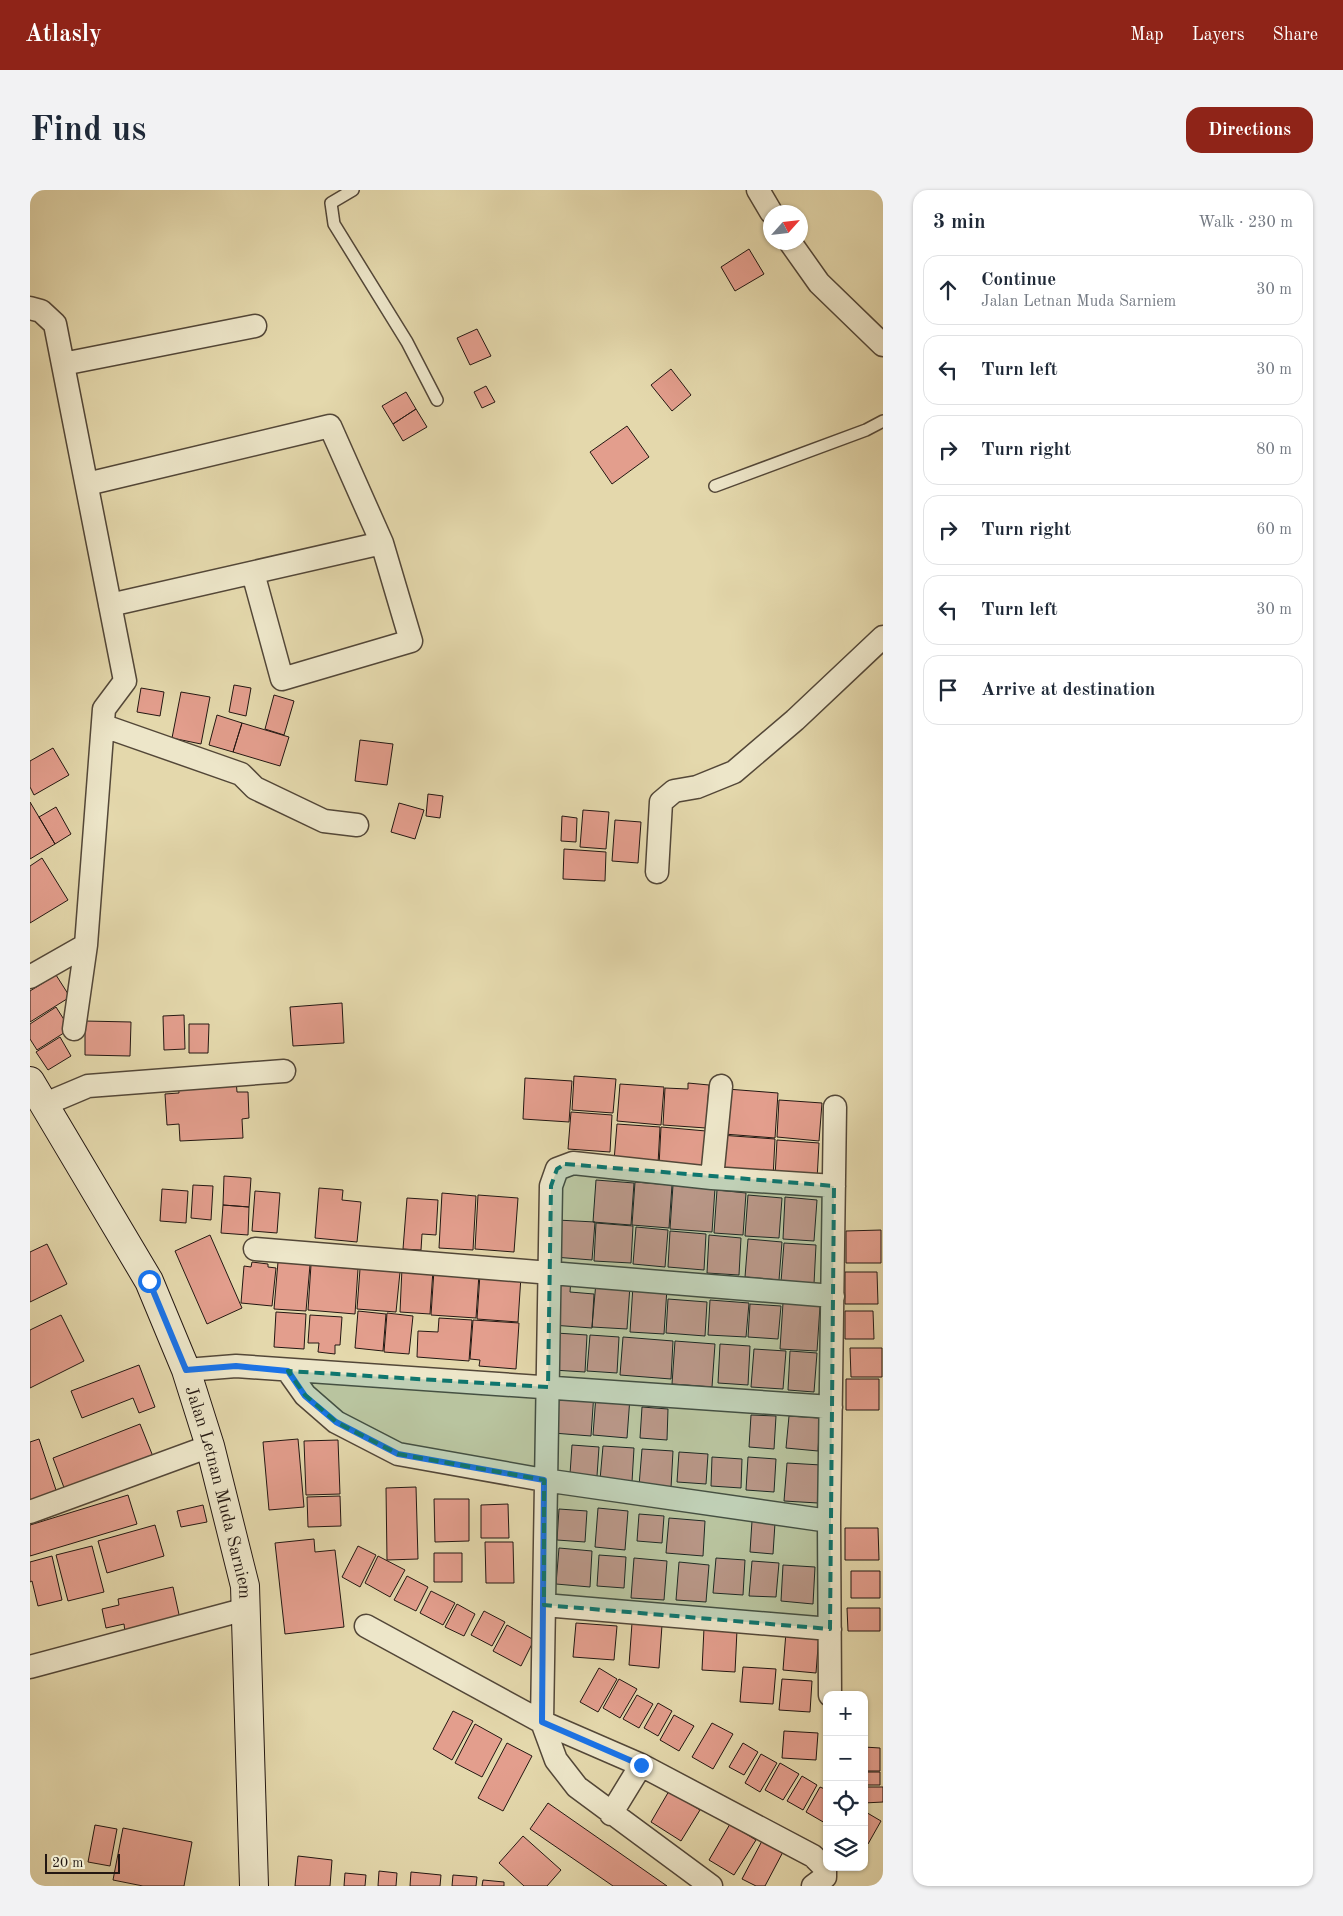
<!DOCTYPE html>
<meta charset="utf-8">
<style>
:root{--surface:#fff;--page:#f2f2f3;--text:#1f2937;--muted:#747a83;--line:#e0e1e3;--accent:#8f2418}
body{margin:0;font-family:"Old Standard TT",serif;background:var(--page);color:var(--text)}
.controls{position:absolute;right:15px;bottom:15px;display:grid;overflow:hidden;border-radius:10px;box-shadow:0 1px 4px #0004}
.controls button{width:45px;height:45px;display:grid;place-items:center;padding:0;border:0;border-bottom:1px solid var(--line);background:var(--surface);color:var(--text);font:25px sans-serif}
.compass{position:absolute;left:733px;top:15px;width:45px;height:45px;border-radius:50%;background:var(--surface);box-shadow:0 1px 4px #0004;rotate:63deg}
.scale{position:absolute;left:15px;bottom:12px;width:75px;box-sizing:border-box;padding-left:5px;border:2px solid #231712;border-top:0;font-size:14px;line-height:18px;white-space:nowrap;color:#231712;-webkit-text-stroke:4px #ede6c9;paint-order:stroke}
.stop{position:absolute;width:15px;height:15px;margin:-11px;border:4px solid #1a73e8;border-radius:50%;background:#fff}
.stop.end{background:#1a73e8;border-color:#fff;box-shadow:0 1px 5px #0008}
.list{margin:0;padding:0;list-style:none}
h2{display:flex;justify-content:space-between;align-items:center;height:65px;margin:0;padding:0 20px;font-size:21px}
h2 small{font-size:16px;font-weight:400;color:var(--muted)}
.list li{display:grid;grid-template-columns:32px 1fr auto;gap:15px;align-items:center;box-sizing:border-box;height:70px;margin:0 10px 10px;padding:0 10px;border:1px solid var(--line);border-radius:15px}
.list b{display:block;font-size:19px;white-space:nowrap}
.list p{margin:0;font-size:16px;white-space:nowrap;color:var(--muted)}
.list em{font-size:16px;font-style:normal;color:var(--muted)}
.icon{flex:none;width:28px;height:28px;fill:none;stroke:currentColor;stroke-width:2;stroke-linecap:round;stroke-linejoin:round}
.map{position:relative;flex:none;width:853px;height:1696px;overflow:hidden;border-radius:15px}
header{display:flex;align-items:center;gap:30px;box-sizing:border-box;height:70px;padding:0 25px;background:var(--accent);color:#fff}
header strong{font-size:24px}
nav{display:flex;gap:28px;margin-inline-start:auto;font-size:18px}
.intro{display:flex;align-items:center;justify-content:space-between;box-sizing:border-box;height:120px;padding:0 30px}
h1{margin:0;font-size:35px}
.button{padding:12px 22px;border-radius:15px;background:var(--accent);color:#fff;font-size:18px;font-weight:700}
main{display:flex;gap:30px;padding:0 30px}
aside{flex:1;background:var(--surface);border-radius:15px;box-shadow:0 1px 4px #0004}
.map>svg:first-child{display:block}
</style>
<header>
<strong>Atlasly</strong>
<nav><a>Map</a><a>Layers</a><a>Share</a></nav>
</header>
<div class="intro"><h1>Find us</h1><a class="button">Directions</a></div>
<main>
<div class="map">
<svg width="853" height="1696" viewBox="0 0 853 1696">
<rect width="100%" height="100%" fill="#e4d8ac"/>
<filter id="stains"><feTurbulence type="fractalNoise" baseFrequency=".004" numOctaves="4"/><feColorMatrix values="0 0 0 0 .2 0 0 0 0 .09 0 0 0 0 .02 0 0 0 .5 -.17"/></filter>
<radialGradient id="worn" r=".72"><stop offset=".6" stop-color="#630" stop-opacity="0"/><stop offset="1" stop-color="#630" stop-opacity=".3"/></radialGradient>
<path fill="#e39e8d" stroke="#231712" d="M719 59 734 84 705 101 691 77Z
M447 139 461 166 440 175 427 148Z
M641 179 661 205 642 221 621 195Z
M456 196 465 212 452 218 444 202Z
M376 202 386 219 363 234 352 216Z
M386 219 397 237 373 251 363 234Z
M597 236 619 267 582 294 560 262Z
M204 495 221 498 216 526 199 522Z
M111 498 134 502 130 526 107 522Z
M151 502 180 507 171 554 142 548Z
M244 505 264 511 254 545 235 539Z
M187 525 212 533 203 562 179 555Z
M212 533 259 547 250 576 203 562Z
M330 550 363 554 357 595 325 591Z
M23 558 39 585 4 605 0 597V571Z
M398 604 413 606 410 628 396 626Z
M0 612 25 654 0 669Z
M369 613 394 620 385 649 361 642Z
M26 617 41 644 25 654 9 627Z
M553 620 579 622 576 659 550 657Z
M532 626 547 628 546 652 531 651Z
M585 630 611 632 608 673 582 671Z
M534 659 576 662 575 691 533 689Z
M12 668 38 710 0 733V676Z
M26 785 40 807 0 832V801Z
M312 813 314 853 263 856 260 817Z
M26 817 40 839 7 860 0 849V834Z
M154 825 155 859 134 860 133 826Z
M55 831 101 832 100 866 55 865Z
M159 834H179L178 863H159Z
M30 847 41 866 18 880 6 862Z
M544 886 586 889 583 923 542 920Z
M495 888 542 891 539 932 493 929Z
M206 890 207 902H218L219 928 212 929 213 948 150 951 149 934 137 935 135 904 149 903 148 893Z
M658 893 679 895 676 938 633 935 635 898 658 899Z
M590 894 634 897 631 935 587 931Z
M697 899 748 903 745 948 694 944Z
M749 910 792 913 789 951 747 947Z
M541 922 582 925 580 962 538 959Z
M587 934 630 937 628 974 584 971Z
M631 937 676 941 674 979 629 976Z
M690 945 745 949 743 988 688 984Z
M747 950 789 953 787 990 745 987Z
M194 986 221 988 219 1017 193 1015Z
M566 990 604 993 601 1035 563 1032Z
M605 992 642 995 639 1038 602 1035Z
M163 995 183 996 181 1030 161 1028Z
M643 995 685 998 682 1042 640 1039Z
M289 998 313 1000 312 1010 331 1012 327 1052 285 1048Z
M132 999 158 1001 156 1033 130 1031Z
M687 1000 716 1003 713 1045 684 1043Z
M225 1001 250 1003 247 1043 222 1041Z
M412 1003 446 1006 443 1060 409 1058Z
M448 1005 488 1008 484 1062 445 1059Z
M718 1005 752 1008 749 1048 715 1046Z
M755 1007 787 1010 784 1051 753 1049Z
M377 1008 408 1010 406 1045 392 1044 391 1060 373 1059Z
M193 1015 219 1017 218 1045 191 1043Z
M527 1030 565 1032 562 1070 524 1067Z
M566 1033 603 1036 601 1073 564 1071Z
M606 1037 638 1040 635 1077 603 1074Z
M851 1040V1073H816V1041Z
M640 1041 676 1044 674 1080 638 1077Z
M180 1045 212 1118 177 1134 145 1061Z
M679 1045 711 1048 709 1085 677 1083Z
M718 1049 752 1052 749 1090 715 1087Z
M754 1053 786 1055 784 1094 751 1092Z
M17 1054 37 1094 0 1112V1062Z
M222 1072 238 1074V1077L246 1078 242 1116 211 1113 214 1076 221 1077Z
M248 1072 280 1075 276 1121 244 1119Z
M281 1075 328 1079 325 1124 278 1120Z
M372 1078 403 1080 400 1124 370 1122Z
M330 1079 370 1082 366 1122 327 1119Z
M404 1080 449 1084 446 1128 401 1125Z
M815 1082H847L848 1114H815Z
M450 1084 491 1086 488 1132 447 1129Z
M525 1087 541 1088 540 1102 564 1104 562 1138 522 1135Z
M566 1092 600 1095 597 1139 562 1137Z
M603 1096 637 1098 634 1144 600 1142Z
M638 1109 677 1112 675 1146 636 1143Z
M680 1110 719 1113 716 1147 678 1145Z
M753 1113 790 1116 787 1161 750 1159Z
M720 1114 751 1116 748 1149 718 1147Z
M328 1121 356 1124 353 1161 325 1158Z
M815 1121H843L844 1149H815Z
M246 1122 276 1124 274 1159 244 1157Z
M357 1123 383 1126 379 1164 354 1162Z
M31 1125 54 1171 0 1198V1140Z
M280 1125 312 1127 310 1155H305V1164L288 1162 289 1153H278Z
M409 1128 442 1130 439 1171 387 1167 388 1141 408 1142Z
M443 1130 489 1133 486 1179 449 1176 450 1170 440 1169Z
M526 1143 557 1145 555 1182 523 1180Z
M560 1145 589 1147 587 1183 557 1181Z
M593 1147 643 1151 641 1189 590 1185Z
M645 1151 685 1154 682 1197 642 1194Z
M690 1154 720 1156 718 1195 688 1193Z
M820 1158H852V1187H821Z
M724 1159 756 1161 753 1199 721 1197Z
M760 1161 787 1163 784 1202 758 1200Z
M109 1175 125 1217 109 1223 103 1208 52 1228 41 1201Z
M816 1189H849V1220H816Z
M526 1199 564 1202 561 1246 523 1243Z
M566 1205 600 1207 597 1248 563 1245Z
M612 1217 638 1219 637 1250 610 1248Z
M721 1225 746 1226 744 1259 719 1257Z
M759 1226 790 1228 788 1261 756 1258Z
M110 1234 124 1269 36 1303 23 1268Z
M9 1249 29 1309 0 1319V1252Z
M268 1249 274 1317 239 1320 233 1252Z
M308 1250 310 1304 276 1305 274 1251Z
M542 1255 569 1257 567 1286 540 1284Z
M573 1256 604 1258 602 1292 570 1290Z
M612 1259 643 1261 641 1298 609 1296Z
M649 1262 678 1264 676 1294 647 1292Z
M682 1267 712 1269 711 1298 681 1296Z
M718 1267 746 1269 744 1302 716 1300Z
M757 1273 791 1275 788 1313 754 1311Z
M386 1297 388 1369 357 1370 356 1298Z
M98 1305 107 1334 0 1366V1335Z
M310 1306 311 1336 278 1337 277 1307Z
M404 1309H439V1351L405 1352Z
M478 1314 479 1348H451V1315Z
M173 1315 177 1332 151 1337 147 1321Z
M568 1318 598 1321 595 1360 565 1357Z
M529 1319 557 1321 555 1352 527 1350Z
M609 1324 634 1326 632 1353 607 1351Z
M639 1328 675 1331 673 1366 636 1363Z
M722 1331 745 1333 743 1364 720 1362Z
M125 1335 134 1366 77 1383 68 1351Z
M815 1338H848L849 1370H815Z
M284 1349 285 1362 305 1360 314 1437 255 1444 245 1353Z
M455 1352H483L484 1393H456Z
M62 1356 74 1402 38 1411 26 1365Z
M328 1356 346 1365 330 1397 312 1387Z
M529 1358 562 1361 560 1397 526 1394Z
M404 1363H432V1392H404Z
M569 1365 596 1367 594 1398 567 1396Z
M22 1366 32 1410 8 1416 2 1391 0 1392V1372Z
M348 1366 375 1380 360 1407 335 1393Z
M604 1368 637 1371 634 1410 601 1408Z
M686 1368 715 1370 713 1405 683 1403Z
M722 1371 749 1373 746 1407 719 1406Z
M649 1372 679 1375 676 1412 646 1410Z
M753 1375 785 1377 783 1414 751 1411Z
M821 1381H850V1408H821Z
M377 1386 398 1397 386 1421 364 1410Z
M143 1397 150 1429 95 1442 94 1434 76 1438 72 1419 89 1415 88 1409Z
M401 1401 425 1413 413 1435 390 1423Z
M427 1414 445 1424 434 1446 415 1437Z
M817 1418H850V1441H818Z
M454 1421 475 1432 462 1456 441 1445Z
M546 1433 587 1436 584 1470 543 1467Z
M602 1433 632 1435 629 1478 599 1475Z
M477 1435 504 1450 491 1476 463 1461Z
M674 1438 707 1440 705 1482 672 1480Z
M756 1442 789 1444 786 1483 753 1480Z
M713 1477 746 1479 743 1514 710 1512Z
M569 1478 587 1489 568 1522 550 1512Z
M589 1489 607 1499 590 1528 573 1518Z
M752 1489 782 1491 780 1522 749 1520Z
M607 1505 623 1514 609 1538 593 1529Z
M628 1513 642 1521 628 1546 614 1538Z
M423 1521 443 1531 422 1570 403 1559Z
M644 1525 664 1536 649 1561 630 1550Z
M682 1533 703 1544 683 1579 662 1567Z
M445 1534 472 1549 452 1587 425 1573Z
M754 1541 788 1543 786 1570 752 1568Z
M477 1553 502 1566 473 1621 448 1608Z
M713 1553 728 1562 714 1585 699 1577Z
M834 1557 850 1558V1581H834Z
M731 1564 747 1573 730 1602 715 1593Z
M750 1573 769 1584 753 1610 735 1600Z
M834 1582H850V1595H834Z
M772 1586 787 1595 773 1620 757 1611Z
M790 1597 797 1600 795 1633 776 1622Z
M834 1597H853V1612L834 1613Z
M639 1601 670 1620 651 1651 621 1632Z
M518 1613 637 1696H583L500 1639Z
M834 1621 851 1631 838 1654 834 1652Z
M700 1634 726 1650 704 1685 679 1670Z
M65 1635 87 1639 80 1676 58 1672Z
M93 1638 162 1652 154 1696H113L83 1690Z
M493 1646 531 1680 517 1696H494L469 1673Z
M733 1649 754 1660 735 1696H726L712 1689Z
M268 1666 302 1670 300 1696H265Z
M349 1681 367 1683 366 1696H348Z
M381 1682 411 1685 410 1696H380Z
M315 1683 336 1685 335 1696H314Z
M423 1685 447 1687 446 1696H422Z
M453 1690 474 1692V1696H452Z"/>
<g fill="none" stroke-linecap="round" stroke-linejoin="round">
<defs>
<path id="lane" d="M323 0 301 13 304 34 377 152 407 210
M685 296 836 240 853 231"/>
<path id="street" d="M728 0 741 22
M760 52 789 93 853 155
M0 118 11 121 25 134 95 491 74 519 56 755 44 839
M33 174 225 136
M57 294 300 236 352 353 381 451 252 489 223 383
M80 415 352 353
M74 536 211 584 225 598 294 631 327 635
M627 682 631 612 644 601 667 597 704 582 765 530 853 447
M0 787 56 755
M13 915 58 896 254 881
M682 988 691 896
M225 1059 803 1106
M156 1180 206 1176 801 1217
M258 1181 275 1205 306 1232 368 1264 514 1290 799 1331
M0 1322 180 1256
M514 1415 800 1439
M336 1436 512 1532 611 1575 783 1666 795 1678V1687L783 1696
M0 1477 216 1419
M800 1505 799 1331 805 917
M581 1624 611 1575
M681 1696 547 1597 526 1570 512 1532 521 996 527 979 543 973 682 988 804 996"/>
<g id="secondary">
<path id="s1" d="M0 891 119 1091 156 1180 180 1256 215 1396 224 1696"/>
</g>
</defs>
<use href="#lane" stroke="#534738" stroke-width="14"/>
<use href="#street" stroke="#534738" stroke-width="25"/>
<use href="#secondary" stroke="#231712" stroke-width="30"/>
<use href="#lane" stroke="#ede6c9" stroke-width="11"/>
<use href="#street" stroke="#ede6c9" stroke-width="22"/>
<use href="#secondary" stroke="#ede6c9" stroke-width="28"/>
</g>
<g fill="none" stroke-linecap="round" stroke-linejoin="round">
<path stroke="#1a73e8" stroke-width="6" d="M119 1091 156 1180 206 1176 258 1181 275 1206 306 1232 368 1264 514 1290 512 1532 611 1575"/>
</g>
<path fill="#0f766e" fill-opacity="0.2" stroke="#0f766e" stroke-width="4" stroke-dasharray="10 6" stroke-linejoin="round" d="M535 974 804 996 800 1439 514 1415V1290L368 1264 306 1232 275 1205 258 1181 518 1197 521 996 527 979Z"/>
<g text-anchor="middle" stroke-width="4" stroke-linejoin="round" paint-order="stroke">
<g font-size="18" fill="#231712" stroke="#ede6c9">
<text dy="6" stroke="none"><textPath href="#s1" startOffset="456">Jalan Letnan Muda Sarniem</textPath></text>
</g>
</g>
<rect width="100%" height="100%" filter="url(#stains)"/>
<rect width="100%" height="100%" fill="url(#worn)"/>
</svg>
<div class="controls">
<button>+</button>
<button>−</button>
<button><svg class="icon" aria-label="locate" viewBox="0 0 24 24"><circle cx="12" cy="12" r="6"/><path d="M12 2v4M12 18v4M2 12h4M18 12h4"/></svg></button>
<button><svg class="icon" aria-label="layers" viewBox="0 0 24 24"><path d="M12 4l9 5-9 5-9-5zM3 14l9 5 9-5"/></svg></button>
</div>
<svg class="compass" viewBox="-18 -18 36 36"><path d="M0-13l5 13h-10z" fill="#e53935"/><path d="M0 13l5-13h-10z" fill="#747a83"/></svg>
<div class="scale">20 m</div>
<div class="stop" style="left:119px;top:1091px"></div>
<div class="stop end" style="left:611px;top:1575px"></div>
</div>
<aside>
<h2>3 min<small>Walk · 230 m</small></h2>
<ul class="list">
<li><svg class="icon" aria-label="ahead" viewBox="0 0 24 24"><path d="M12 20V5M6 11l6-6 6 6"/></svg><div><b>Continue</b><p>Jalan Letnan Muda Sarniem</p></div><em>30 m</em></li>
<li><svg class="icon" aria-label="left" viewBox="0 0 24 24"><path d="M17 20v-9H6M10 6l-5 5 5 5"/></svg><div><b>Turn left</b></div><em>30 m</em></li>
<li><svg class="icon" aria-label="right" viewBox="0 0 24 24"><path d="M7 20v-9h11M14 6l5 5-5 5"/></svg><div><b>Turn right</b></div><em>80 m</em></li>
<li><svg class="icon" aria-label="right" viewBox="0 0 24 24"><path d="M7 20v-9h11M14 6l5 5-5 5"/></svg><div><b>Turn right</b></div><em>60 m</em></li>
<li><svg class="icon" aria-label="left" viewBox="0 0 24 24"><path d="M17 20v-9H6M10 6l-5 5 5 5"/></svg><div><b>Turn left</b></div><em>30 m</em></li>
<li><svg class="icon" aria-label="arrive" viewBox="0 0 24 24"><path d="M6 21V4h12l-3 4 3 4H6"/></svg><div><b>Arrive at destination</b></div></li>
</ul>
</aside>
</main>
